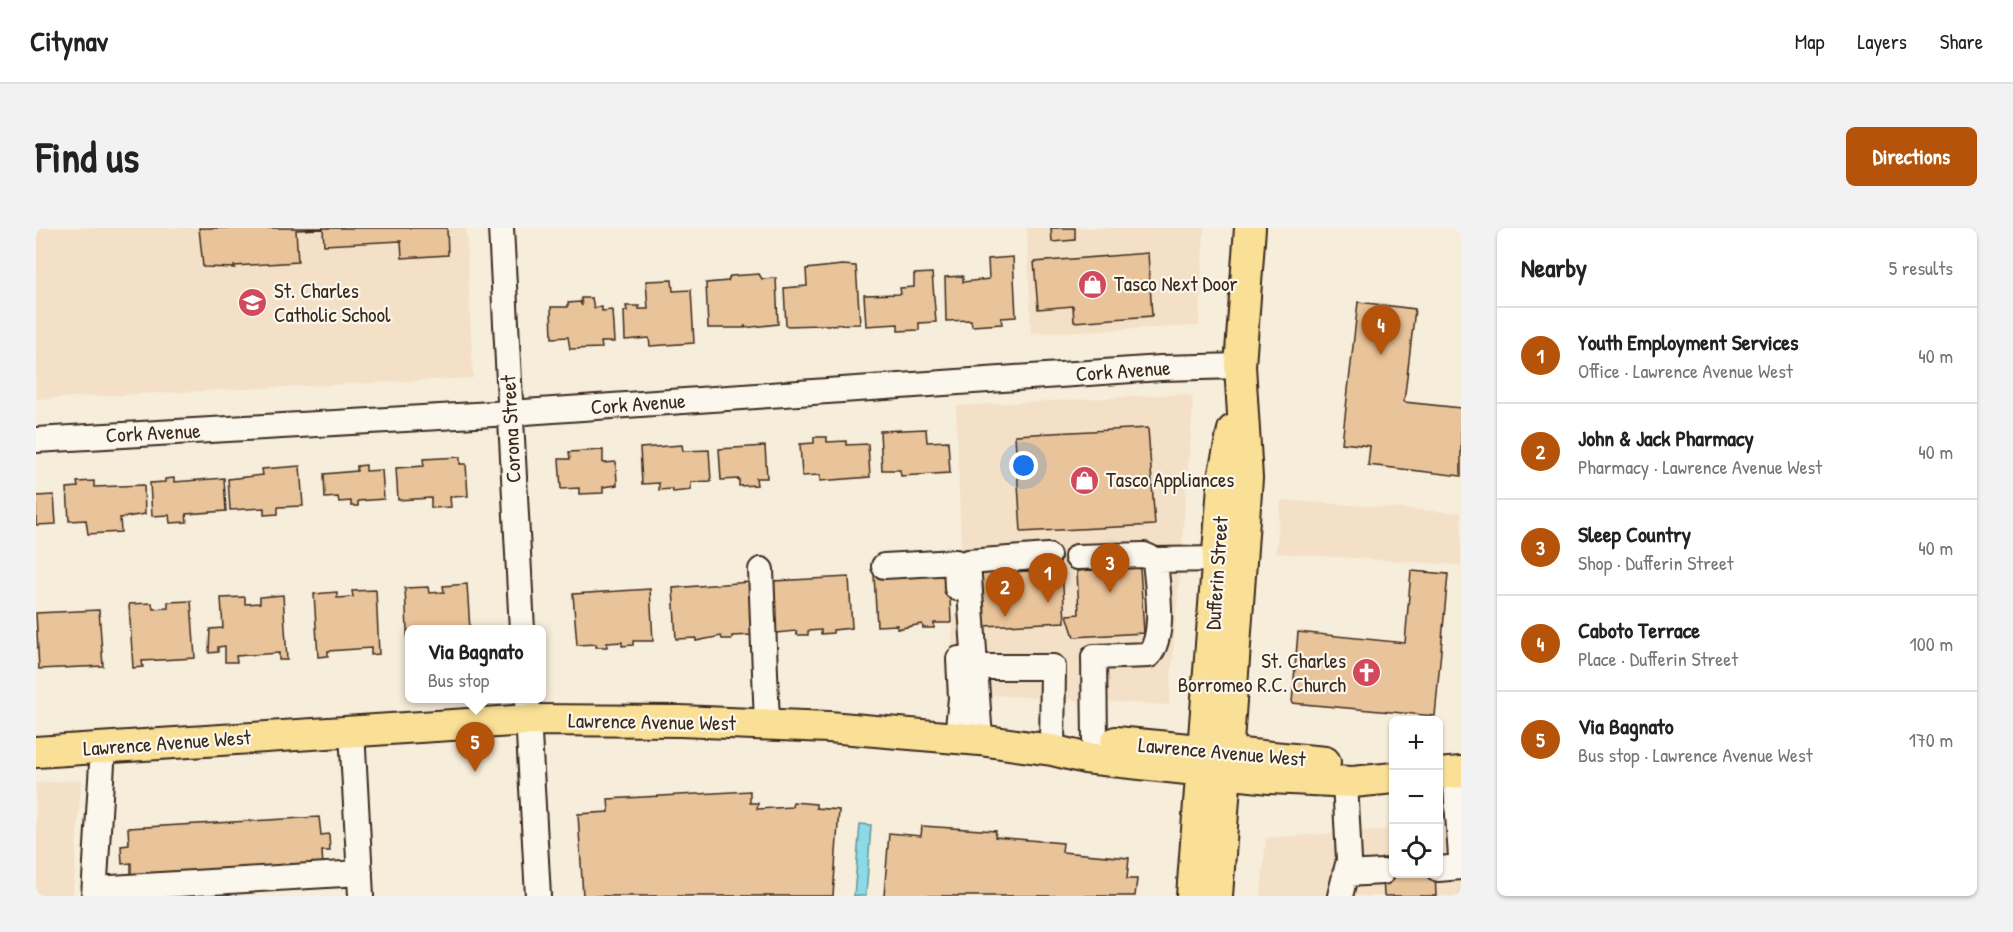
<!DOCTYPE html>
<meta charset="utf-8">
<style>
:root{--surface:#fff;--page:#f2f2f2;--text:#222;--muted:#767676;--line:#e0e0e0;--accent:#b45309}
body{margin:0;font-family:"Patrick Hand",sans-serif;background:var(--page);color:var(--text)}
.controls{position:absolute;right:18px;bottom:18px;display:grid;overflow:hidden;border-radius:9px;box-shadow:0 2px 4px #0004}
.controls button{width:54px;height:54px;display:grid;place-items:center;padding:0;border:0;border-bottom:2px solid var(--line);background:var(--surface);color:var(--text);font:30px sans-serif}
.you{position:absolute;left:988px;top:238px;width:21px;height:21px;margin:-15px;border:4px solid #fff;border-radius:50%;background:#1a73e8;box-shadow:0 0 0 9px #1a73e833}
.badge{display:grid;place-items:center;width:39px;height:39px;border-radius:50%;background:var(--accent);color:#fff;font-size:20px;font-weight:700}
.pin{position:absolute;translate:-50% -50px;filter:drop-shadow(0 2px 3px #0008)}
.pin::after{content:'';position:absolute;top:32px;width:21px;height:18px;background:inherit;clip-path:polygon(0 0,100% 0,50% 100%)}
.popup{position:absolute;left:369px;top:397px;width:141px;height:78px;box-sizing:border-box;display:grid;place-content:center;border-radius:9px;background:var(--surface);filter:drop-shadow(0 2px 4px #0005);font-size:20px;white-space:nowrap;color:var(--muted)}
.popup b{font-size:22px;color:var(--text)}
.popup::after{content:'';position:absolute;left:50%;top:100%;margin-left:-12px;border:12px solid transparent;border-top-color:var(--surface)}
.list{margin:0;padding:0;list-style:none}
h2{display:flex;justify-content:space-between;align-items:center;height:78px;margin:0;padding:0 24px;font-size:26px}
h2 small{font-size:20px;font-weight:400;color:var(--muted)}
.list li{display:grid;grid-template-columns:39px 1fr auto;gap:18px;align-items:center;box-sizing:border-box;height:96px;padding:0 24px;border-top:2px solid var(--line)}
.list b{display:block;font-size:22px;white-space:nowrap}
.list p{margin:0;font-size:20px;white-space:nowrap;color:var(--muted)}
.list em{font-size:20px;font-style:normal;color:var(--muted)}
.icon{flex:none;width:33px;height:33px;fill:none;stroke:currentColor;stroke-width:2;stroke-linecap:round;stroke-linejoin:round}
.map{position:relative;flex:none;width:1425px;height:668px;overflow:hidden;border-radius:9px}
header{display:flex;align-items:center;gap:36px;box-sizing:border-box;height:84px;padding:0 30px;background:var(--surface);border-bottom:2px solid var(--line)}
header strong{font-size:28px}
nav{display:flex;gap:33px;margin-inline-start:auto;font-size:21px}
.intro{display:flex;align-items:center;justify-content:space-between;box-sizing:border-box;height:144px;padding:0 36px}
h1{margin:0;font-size:42px}
.button{padding:15px 27px;border-radius:9px;background:var(--accent);color:#fff;font-size:21px;font-weight:700}
main{display:flex;gap:36px;padding:0 36px}
aside{flex:1;background:var(--surface);border-radius:9px;box-shadow:0 2px 4px #0004}
.map>svg:first-child{display:block}
</style>
<header>
<strong>Citynav</strong>
<nav><a>Map</a><a>Layers</a><a>Share</a></nav>
</header>
<div class="intro"><h1>Find us</h1><a class="button">Directions</a></div>
<main>
<div class="map">
<svg width="1425" height="668" viewBox="0 0 1425 668">
<rect width="100%" height="100%" fill="#f7eddb"/>
<filter id="ink" filterUnits="userSpaceOnUse"><feTurbulence type="fractalNoise" baseFrequency=".0167" numOctaves="2"/><feDisplacementMap in="SourceGraphic" scale="12" xChannelSelector="R" yChannelSelector="G"/><feConvolveMatrix kernelMatrix="1 2 1 2 8 2 1 2 1" color-interpolation-filters="sRGB"/></filter>
<g filter="url(#ink)">
<path fill="#f3e0c7" d="M0 0H430L437 150 0 171Z
M991 0H1168L1163 98 995 105Z
M1144 166 1156 168 1157 178 1133 477 918 465 916 406 926 346 920 178Z
M1245 272 1425 285V337L1240 325Z
M45 552 37 668H0V555Z
M1425 596V668H1225L1230 610 1357 601 1358 646H1402L1403 598Z"/>
<path fill="#8adae7" stroke="#6a9497" stroke-width="1.5" d="M824 596 835 597 830 668H818Z"/>
<path fill="#e9c399" stroke="#3b2a1e" stroke-width="1.5" d="M163 0H411L412 27 366 30 365 13 288 17 287 1 260 2 262 34 198 38 199 40 167 39Z
M1015 0H1039V12L1016 14Z
M1112 25 1116 88 1038 94 1037 78 1002 81 998 34Z
M977 29 980 89 965 90 966 96 936 98 935 92 910 93 909 49 927 48V54L953 51 952 31Z
M806 37 820 38 824 96 750 98 748 60 771 58 770 41Z
M896 45 900 94 883 95V102L862 103V96L830 98 828 67 865 66 864 60 878 59V46Z
M723 46 726 51 740 50 742 96 709 100V98L707 100H672L670 55 692 53 694 48Z
M636 52 637 63 655 62 658 115 614 118 613 110 589 112 588 83H591L590 78H603V81H612L610 53Z
M545 70H556L558 80 566 79V83L576 82 578 114H565L566 120 534 121 532 109 516 110 515 79H532V75L544 74 546 78Z
M1322 74 1379 81 1368 174 1425 180V248L1332 237 1334 218 1306 215Z
M1112 200 1119 297 985 304 979 207Z
M890 201 891 214 912 213 914 245 865 248 864 242H846L844 203Z
M778 209H791V214L810 213V217L832 216 834 249 784 253V247L766 248 764 216 778 215Z
M646 217 647 223 673 222 675 253 655 254V262L637 264 636 261 623 262V255L606 256 604 220Z
M729 218 731 250H720L721 257 703 258V251L685 252 683 221Z
M567 222V235L580 234 581 257 567 259V265L543 266V260L525 261 523 231H534L533 224Z
M424 229V236H430L432 268 414 269 415 279 395 280V270L362 272 360 240 388 238 387 231Z
M330 237V243L346 242 348 271 322 273V278H315V273L303 274 302 269 289 270 288 246 321 243V238Z
M264 238 267 278 242 279V286L228 287V280L194 282 192 251 227 247 226 241Z
M138 250V254L188 250 190 283 150 286 151 294 134 295 133 287 116 288 114 255 129 254V251Z
M58 253V259L108 257 109 286 84 290 85 304 52 306 50 292 33 293 31 260 42 259 41 254Z
M18 267 20 296 0 297V268Z
M1104 339 1108 405 1038 409 1031 387 1043 386 1041 343Z
M1026 341 1029 394 948 398 940 346Z
M913 343 915 395H898V400H887L886 396 861 401V397L841 398 838 347Z
M1375 343 1412 346 1399 488 1256 475 1262 404 1369 415Z
M813 349 816 400 797 402V405L785 406V402L772 403V407H761L760 403 740 405 737 353Z
M713 354 716 407 696 408V411H686L685 408 660 413V410L640 411 637 360Z
M431 356 434 402H373L372 424 369 360 392 359 393 365 408 364 407 358Z
M614 361 617 413H597V417L586 418V414L571 415V419H560V416L541 417 537 366Z
M340 362 343 426 335 427V420L292 423V428L282 429 278 366 301 364V370L317 369 316 363Z
M247 367 251 432H243V425L200 428 201 434H189V418L182 419V424L173 425 174 401 187 400 185 370 209 369V376L224 375V369Z
M155 373 159 430 106 433 107 439 97 440 93 376 116 375 117 381 132 380V374Z
M63 382 67 438 3 441 0 385Z
M714 563V575H722L721 581 756 579 757 574 780 576V580L803 582 797 668H547L542 586 573 584 572 571Z
M283 589 285 607 293 606 294 623H286L287 638 95 649V635L86 636 85 618 93 617 92 600Z
M886 598 960 603 959 609 1027 615 1026 624 1093 630 1091 651H1101L1099 668H848L853 605 885 608Z
M1346 630H1358V646H1399L1400 668H1348Z"/>
<g fill="none" stroke-linecap="round" stroke-linejoin="round">
<defs>
<path id="minor" d="M465 0 486 402
M0 212 474 185 1125 140 1204 138
M1041 329 1108 327 1119 332C1121 359 1130 406 1113 427L1058 429 1059 512
M1119 332 1182 331
M848 338 920 334 921 360
M725 342 731 496
M940 439H1017L1016 522
M491 470 502 668
M316 503 325 668
M921 510 925 470 923 431
M944 512 932 334 1012 328
M1419 545 1425 629
M1402 641 1425 639
M1309 646 1347 644
M59 661 324 645
M58 668 67 519
M1304 668 1313 632 1309 554"/>
<path id="major" d="M1080 514 1289 534
M0 524 492 492 644 493 793 499 944 512 1016 522 1049 530 1234 550 1317 554 1358 550
M1402 546 1425 544
M1156 668 1188 245 1197 202
M1181 668 1211 250 1204 138 1214 0"/>
</defs>
<use href="#minor" stroke="#3b2a1e" stroke-width="28"/>
<use href="#major" stroke="#3b2a1e" stroke-width="34"/>
<use href="#minor" stroke="#fbf7ec" stroke-width="24"/>
<use href="#major" stroke="#fadf96" stroke-width="30"/>
</g>
</g>
<defs>
<symbol id="shop-disc" viewBox="-11 -11 22 22"><circle r="9.5" fill="#d1495b" stroke="#fbf7ec"/><path d="M-5-2.5h2.3a2.7 3.5 0 0 1 5.4 0H5L5.5 6h-11ZM-1.5-2.5h3a1.5 2.3 0 0 0-3 0Z" fill="#fff"/></symbol>
<symbol id="school-disc" viewBox="-11 -11 22 22"><circle r="9.5" fill="#d1495b" stroke="#fbf7ec"/><path d="M0-5L7-2L0 1L-7-2ZM-4 1L0 2.5L4 1V4Q0 6-4 4Z" fill="#fff"/></symbol>
<symbol id="church-disc" viewBox="-11 -11 22 22"><circle r="9.5" fill="#d1495b" stroke="#fbf7ec"/><path d="M-1.2-6h2.4v3.5h3.3v2.4h-3.3V6h-2.4V-.1h-3.3v-2.4h3.3Z" fill="#fff"/></symbol>
</defs>
<g fill-rule="evenodd">
<use href="#shop-disc" x="1040" y="40" width="33" height="33"/>
<use href="#school-disc" x="200" y="58" width="33" height="33"/>
<use href="#shop-disc" x="1032" y="236" width="33" height="33"/>
<use href="#church-disc" x="1314" y="428" width="33" height="33"/>
</g>
<g text-anchor="middle" stroke-width="4.5" stroke-linejoin="round" paint-order="stroke">
<g font-size="21" fill="#3b2a1e" stroke="#fbf7ec" text-anchor="start">
<text x="1078" y="63">Tasco Next Door</text>
<text x="238" y="70">St. Charles<tspan x="238" dy="24">Catholic School</tspan></text>
<text x="1070" y="259">Tasco Appliances</text>
<text x="1310" y="440" text-anchor="end">St. Charles<tspan x="1310" dy="24">Borromeo R.C. Church</tspan></text>
</g>
<g font-size="21" fill="#3b2a1e" stroke="#fbf7ec">
<text transform="translate(1087 143) rotate(-4)" y="7">Cork Avenue</text>
<text transform="translate(602 176) rotate(-4)" y="7">Cork Avenue</text>
<text transform="translate(475 201) rotate(-93)" y="7">Corona Street</text>
<text transform="translate(117 205) rotate(-3)" y="7">Cork Avenue</text>
<text transform="translate(1181 345) rotate(-86)" y="7">Dufferin Street</text>
<text transform="translate(616 494) rotate(1)" y="7">Lawrence Avenue West</text>
<text transform="translate(131 515) rotate(-4)" y="7">Lawrence Avenue West</text>
<text transform="translate(1186 524) rotate(5)" y="7">Lawrence Avenue West</text>
</g>
</g>
</svg>
<div class="controls">
<button>+</button>
<button>−</button>
<button><svg class="icon" aria-label="locate" viewBox="0 0 24 24"><circle cx="12" cy="12" r="6"/><path d="M12 2v4M12 18v4M2 12h4M18 12h4"/></svg></button>
</div>
<div class="you"></div>
<div class="pin badge" style="left:1012px;top:375px">1</div>
<div class="pin badge" style="left:969px;top:389px">2</div>
<div class="pin badge" style="left:1074px;top:365px">3</div>
<div class="pin badge" style="left:1345px;top:127px">4</div>
<div class="pin badge" style="left:439px;top:544px">5</div>
<div class="popup"><b>Via Bagnato</b>Bus stop</div>
</div>
<aside>
<h2>Nearby<small>5 results</small></h2>
<ul class="list">
<li><span class="badge">1</span><div><b>Youth Employment Services</b><p>Office · Lawrence Avenue West</p></div><em>40 m</em></li>
<li><span class="badge">2</span><div><b>John &amp; Jack Pharmacy</b><p>Pharmacy · Lawrence Avenue West</p></div><em>40 m</em></li>
<li><span class="badge">3</span><div><b>Sleep Country</b><p>Shop · Dufferin Street</p></div><em>40 m</em></li>
<li><span class="badge">4</span><div><b>Caboto Terrace</b><p>Place · Dufferin Street</p></div><em>100 m</em></li>
<li><span class="badge">5</span><div><b>Via Bagnato</b><p>Bus stop · Lawrence Avenue West</p></div><em>170 m</em></li>
</ul>
</aside>
</main>
